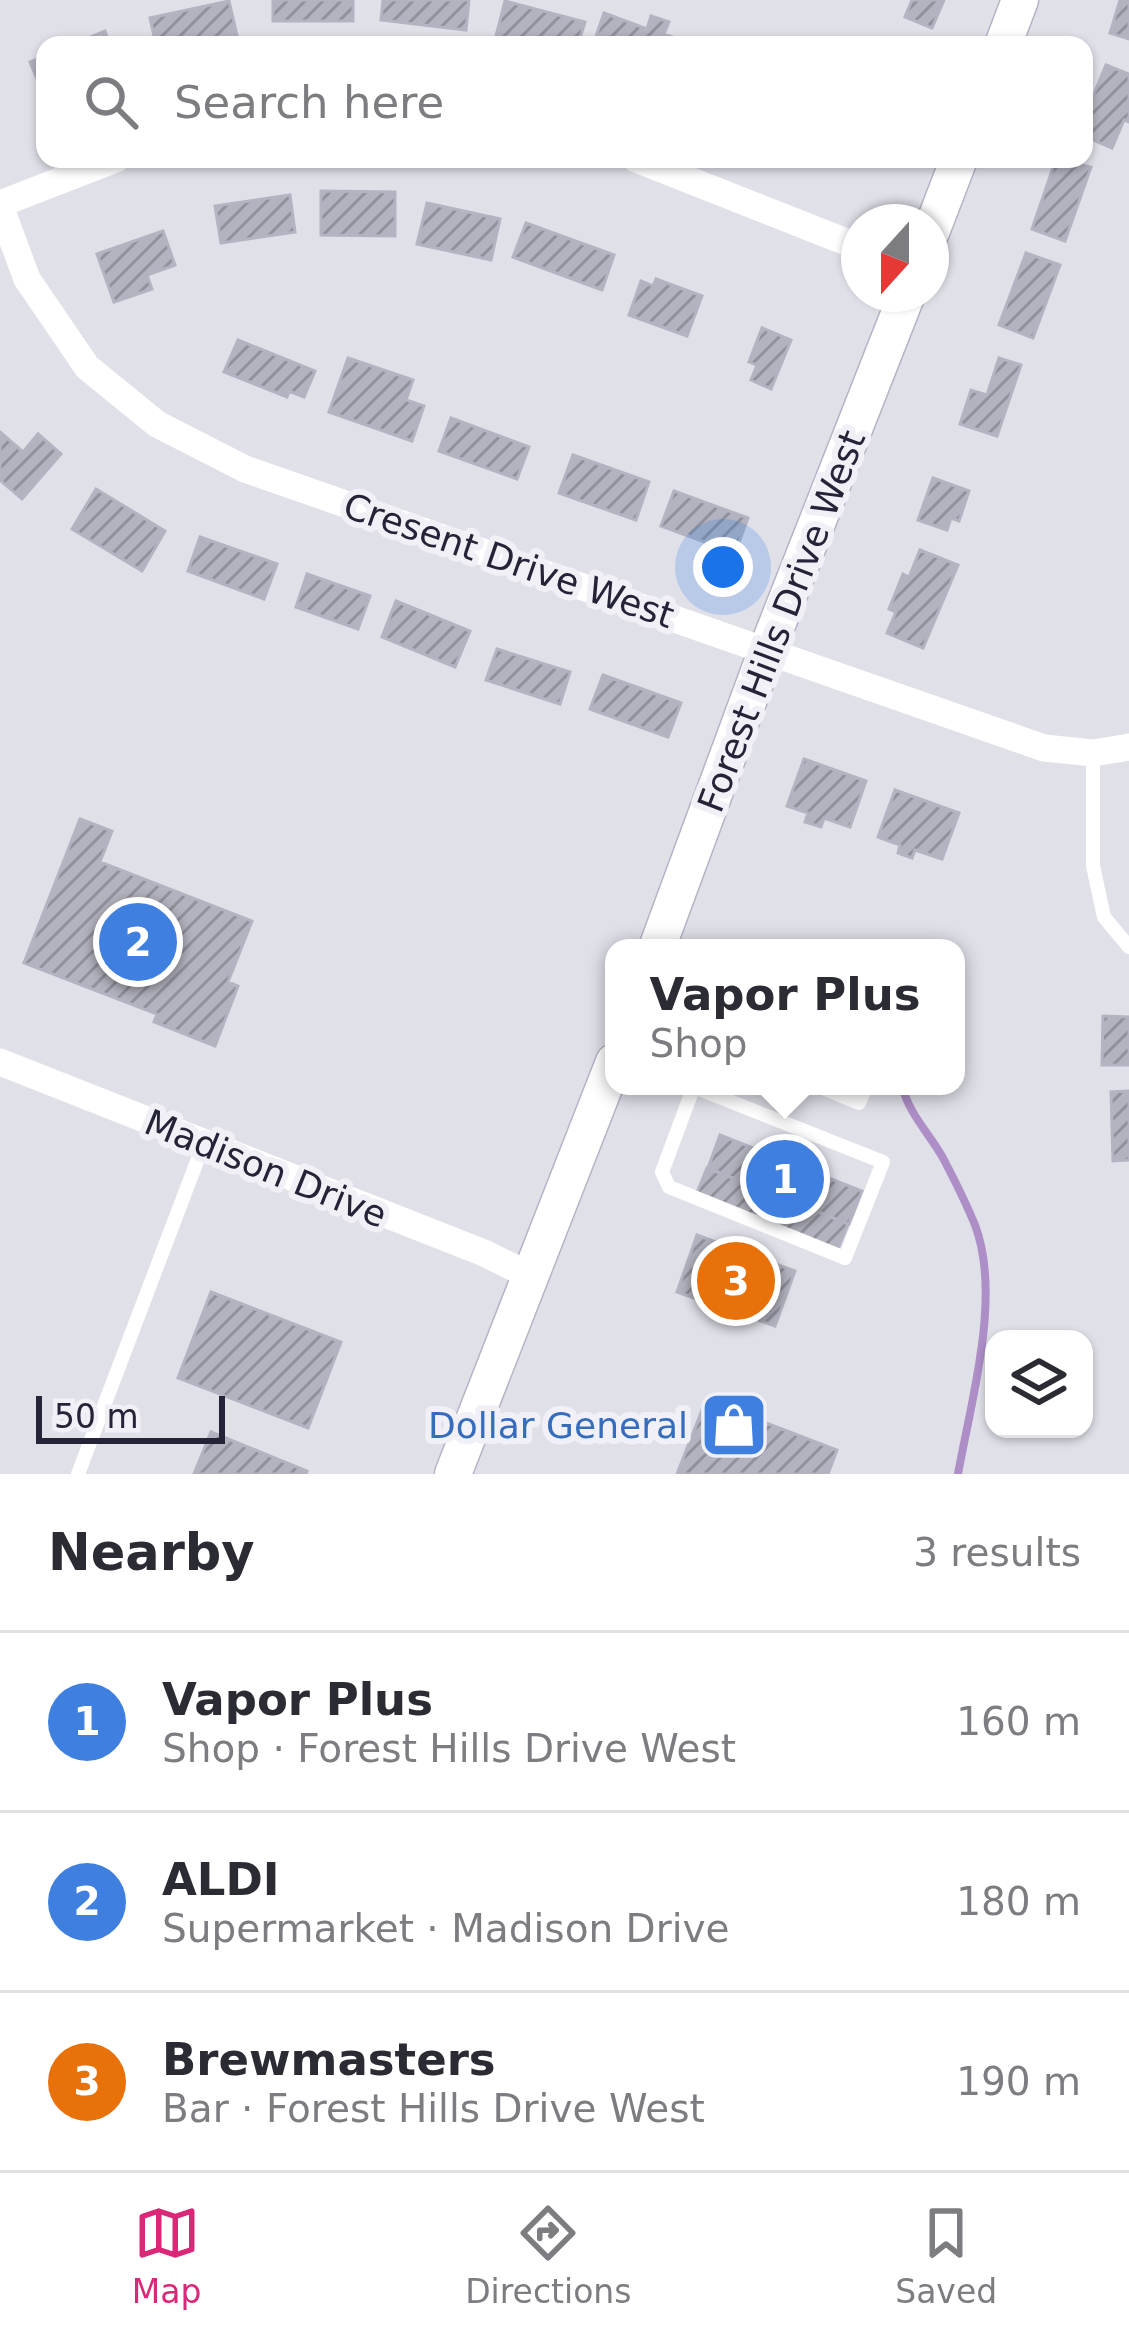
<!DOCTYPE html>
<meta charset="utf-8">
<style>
:root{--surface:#fff;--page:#f2f2f3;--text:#2b2b33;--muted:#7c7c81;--line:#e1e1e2;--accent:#db2777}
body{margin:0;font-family:"DejaVu Sans",sans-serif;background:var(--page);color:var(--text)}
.controls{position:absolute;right:36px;bottom:36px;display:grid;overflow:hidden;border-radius:24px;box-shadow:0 3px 9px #0004}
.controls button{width:108px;height:108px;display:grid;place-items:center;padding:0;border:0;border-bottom:3px solid var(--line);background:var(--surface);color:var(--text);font:60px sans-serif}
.compass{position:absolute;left:841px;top:204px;width:108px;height:108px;border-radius:50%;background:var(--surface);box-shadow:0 3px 9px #0004;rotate:201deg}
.scale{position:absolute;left:36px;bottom:30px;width:189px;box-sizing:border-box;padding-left:12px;border:6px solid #252337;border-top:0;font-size:33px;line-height:42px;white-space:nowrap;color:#252337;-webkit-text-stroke:9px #f0f0f6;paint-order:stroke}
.you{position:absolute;left:723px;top:567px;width:42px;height:42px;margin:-30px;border:9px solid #fff;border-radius:50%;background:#1a73e8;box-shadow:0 0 0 18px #1a73e833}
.badge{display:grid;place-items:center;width:78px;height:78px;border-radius:50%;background:var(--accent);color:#fff;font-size:39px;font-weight:700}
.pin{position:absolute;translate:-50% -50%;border:6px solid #fff;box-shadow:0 3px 12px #0006}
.popup{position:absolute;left:605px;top:939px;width:360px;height:156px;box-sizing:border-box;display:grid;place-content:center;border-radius:24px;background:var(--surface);filter:drop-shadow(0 3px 9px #0005);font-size:39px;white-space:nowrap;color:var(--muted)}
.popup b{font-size:45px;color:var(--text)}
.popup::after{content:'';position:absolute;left:50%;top:100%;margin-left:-24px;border:24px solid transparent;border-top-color:var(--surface)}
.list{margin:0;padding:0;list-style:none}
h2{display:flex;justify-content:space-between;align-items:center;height:156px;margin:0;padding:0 48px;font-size:51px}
h2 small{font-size:39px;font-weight:400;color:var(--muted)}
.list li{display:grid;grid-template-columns:78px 1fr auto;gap:36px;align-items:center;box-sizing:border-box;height:180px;padding:0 48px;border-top:3px solid var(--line)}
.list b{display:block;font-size:45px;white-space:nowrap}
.list p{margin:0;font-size:39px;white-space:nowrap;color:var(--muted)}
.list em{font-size:39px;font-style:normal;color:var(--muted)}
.icon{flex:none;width:66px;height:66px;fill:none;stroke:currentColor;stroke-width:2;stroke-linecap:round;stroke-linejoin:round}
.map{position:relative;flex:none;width:1129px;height:1474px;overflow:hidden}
.search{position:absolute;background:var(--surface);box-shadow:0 3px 9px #0004;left:36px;right:36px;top:36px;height:132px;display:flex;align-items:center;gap:30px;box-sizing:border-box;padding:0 42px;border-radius:24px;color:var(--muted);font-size:45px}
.sheet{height:696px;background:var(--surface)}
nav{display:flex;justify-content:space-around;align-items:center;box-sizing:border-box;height:168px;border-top:3px solid var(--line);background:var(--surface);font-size:33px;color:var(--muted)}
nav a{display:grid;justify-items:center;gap:6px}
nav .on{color:var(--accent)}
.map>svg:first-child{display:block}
</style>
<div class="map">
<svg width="1129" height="1474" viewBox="0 0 1129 1474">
<defs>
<pattern id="building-hatch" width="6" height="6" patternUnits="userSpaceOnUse" patternTransform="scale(3)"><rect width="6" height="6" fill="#b3b3bf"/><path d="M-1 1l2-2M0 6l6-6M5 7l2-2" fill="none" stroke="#91919c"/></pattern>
</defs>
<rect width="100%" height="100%" fill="#e0e0e9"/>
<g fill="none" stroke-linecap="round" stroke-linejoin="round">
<path stroke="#ae8ec7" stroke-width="8" d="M902 1086C909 1114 929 1133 943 1158 954 1179 966 1203 975 1225 1002 1296 971 1401 958 1474"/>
</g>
<path fill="url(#building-hatch)" stroke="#b3b3c1" stroke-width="3" d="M273 0H353V21H273Z
M383 0H469L466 30 381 20Z
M912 0H944L932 28 905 17Z
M1120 0H1129V39L1110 33Z
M229 1 237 35 215 40 216 45H156L150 18Z
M505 1 585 22 578 45H530L496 36Z
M604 13 647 29 651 16 669 22 664 34 694 45H593Z
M105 31 110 45H72Z
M45 56V98L30 62Z
M1106 65 1129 74V122L1124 120 1112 148 1084 136V118Z
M1056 159 1091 167 1065 241 1032 229Z
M321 191 395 192V236L321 235Z
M290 195 295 232 221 243 215 206Z
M427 203 500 219 491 260 417 244Z
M526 223 614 255 602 290 513 257Z
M163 231 175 265 147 275 152 289 114 302 97 254Z
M1026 253 1060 265 1033 338 999 325Z
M656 279 702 296 687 336 629 315 641 281 653 286Z
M762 328 791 340 771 389 751 380 757 365 749 362Z
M238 340 315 371 304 397 289 391 287 397 224 372Z
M348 358 413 380 406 400 424 406 412 441 329 412Z
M999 358 1021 365 997 436 960 424 971 390 987 395Z
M451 418 529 447 517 479 439 451Z
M0 432 23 452 38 434 61 454 22 499 0 480Z
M573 455 649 482 636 520 559 493Z
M933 478 969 491 959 521 951 518 947 530 918 520Z
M96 489 165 531 142 571 72 529Z
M674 491 748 518 735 553 661 526Z
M200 537 277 564 264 599 188 571Z
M920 550 958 565 923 648 887 633 896 612 889 609 903 574 909 577Z
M307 574 370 596 358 629 296 607Z
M396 601 470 631 455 667 382 637Z
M497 649 570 672 560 704 486 680Z
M603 675 681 703 668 737 590 709Z
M804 759 866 781 850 827 824 818 821 827 805 822 808 813 787 806Z
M895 790 959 813 942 859 915 850 912 858 898 853 900 845 878 837Z
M80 819 112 831 100 862 252 921 228 982 238 986 215 1046 154 1022 157 1014 24 963Z
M1103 1016 1129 1017V1065H1102Z
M1129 1091V1160L1113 1161 1111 1092Z
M720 1135 862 1191 849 1224 708 1168Z
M707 1168 848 1224 835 1256 694 1200Z
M697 1235 795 1271 775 1326 677 1292Z
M211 1292 341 1342 308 1428 178 1378Z
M706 1400 837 1450 828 1474H677Z
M211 1432 307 1471 306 1474H194Z"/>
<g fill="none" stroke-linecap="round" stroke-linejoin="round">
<defs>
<path id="secondary" d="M1003 45 1020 0
M931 232 959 159
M657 948 767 650 907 294
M453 1474 614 1062"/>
</defs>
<use href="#secondary" stroke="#b5b4c7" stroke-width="39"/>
<path stroke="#fff" stroke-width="14" d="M1093 753V866L1104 917 1129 947
M818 1086 859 1103 866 1086
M694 1087 883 1162 845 1258 669 1187 662 1172 694 1086
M78 1474 204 1143"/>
<path stroke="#fff" stroke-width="27" d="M636 159 859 247
M0 204 116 159
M0 206 27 279 87 367 157 424 245 469 1044 748 1093 753 1129 747
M0 1062 484 1253 531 1276"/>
<use href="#secondary" stroke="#fff" stroke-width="36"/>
</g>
<defs>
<symbol id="shop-square" viewBox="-11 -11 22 22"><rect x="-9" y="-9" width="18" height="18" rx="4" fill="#3f7fe0" stroke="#f0f0f6"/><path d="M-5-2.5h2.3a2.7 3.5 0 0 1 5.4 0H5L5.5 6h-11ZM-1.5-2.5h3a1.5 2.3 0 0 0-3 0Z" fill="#fff"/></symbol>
</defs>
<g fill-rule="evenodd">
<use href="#shop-square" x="696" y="1387" width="76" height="76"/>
</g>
<g text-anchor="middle" stroke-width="12" stroke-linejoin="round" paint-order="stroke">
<g font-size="36" fill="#252337" stroke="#f0f0f6">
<text transform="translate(509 560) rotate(19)" y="13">Cresent Drive West</text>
<text transform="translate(781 621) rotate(-69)" y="13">Forest Hills Drive West</text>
<text transform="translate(266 1168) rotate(22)" y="13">Madison Drive</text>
</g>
<g font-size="36" fill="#366cbe" stroke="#f0f0f6" text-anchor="end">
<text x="688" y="1438">Dollar General</text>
</g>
</g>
</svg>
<div class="controls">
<button><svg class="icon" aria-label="layers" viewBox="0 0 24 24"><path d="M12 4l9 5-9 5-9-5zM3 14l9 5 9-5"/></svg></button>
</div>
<svg class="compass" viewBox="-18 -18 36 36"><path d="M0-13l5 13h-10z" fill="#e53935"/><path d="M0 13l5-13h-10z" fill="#7c7c81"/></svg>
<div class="scale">50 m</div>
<div class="you"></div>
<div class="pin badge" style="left:785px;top:1179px;background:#3f7fe0">1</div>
<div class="popup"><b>Vapor Plus</b>Shop</div>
<div class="pin badge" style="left:138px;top:942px;background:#3f7fe0">2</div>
<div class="pin badge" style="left:736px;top:1281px;background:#e8710a">3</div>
<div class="search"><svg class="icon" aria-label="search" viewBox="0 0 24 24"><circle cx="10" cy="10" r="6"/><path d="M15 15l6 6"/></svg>Search here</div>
</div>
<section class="sheet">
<h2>Nearby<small>3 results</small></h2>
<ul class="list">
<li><span class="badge" style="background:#3f7fe0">1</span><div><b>Vapor Plus</b><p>Shop · Forest Hills Drive West</p></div><em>160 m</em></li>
<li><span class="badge" style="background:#3f7fe0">2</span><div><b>ALDI</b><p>Supermarket · Madison Drive</p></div><em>180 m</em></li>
<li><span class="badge" style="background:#e8710a">3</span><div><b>Brewmasters</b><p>Bar · Forest Hills Drive West</p></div><em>190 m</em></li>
</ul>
</section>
<nav>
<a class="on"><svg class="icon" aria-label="map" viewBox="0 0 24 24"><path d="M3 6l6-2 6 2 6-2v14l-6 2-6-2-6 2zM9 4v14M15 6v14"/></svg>Map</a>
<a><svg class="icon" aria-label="directions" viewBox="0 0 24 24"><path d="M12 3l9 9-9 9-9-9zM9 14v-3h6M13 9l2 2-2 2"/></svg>Directions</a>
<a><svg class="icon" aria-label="saved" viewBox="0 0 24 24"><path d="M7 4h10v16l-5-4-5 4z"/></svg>Saved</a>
</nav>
